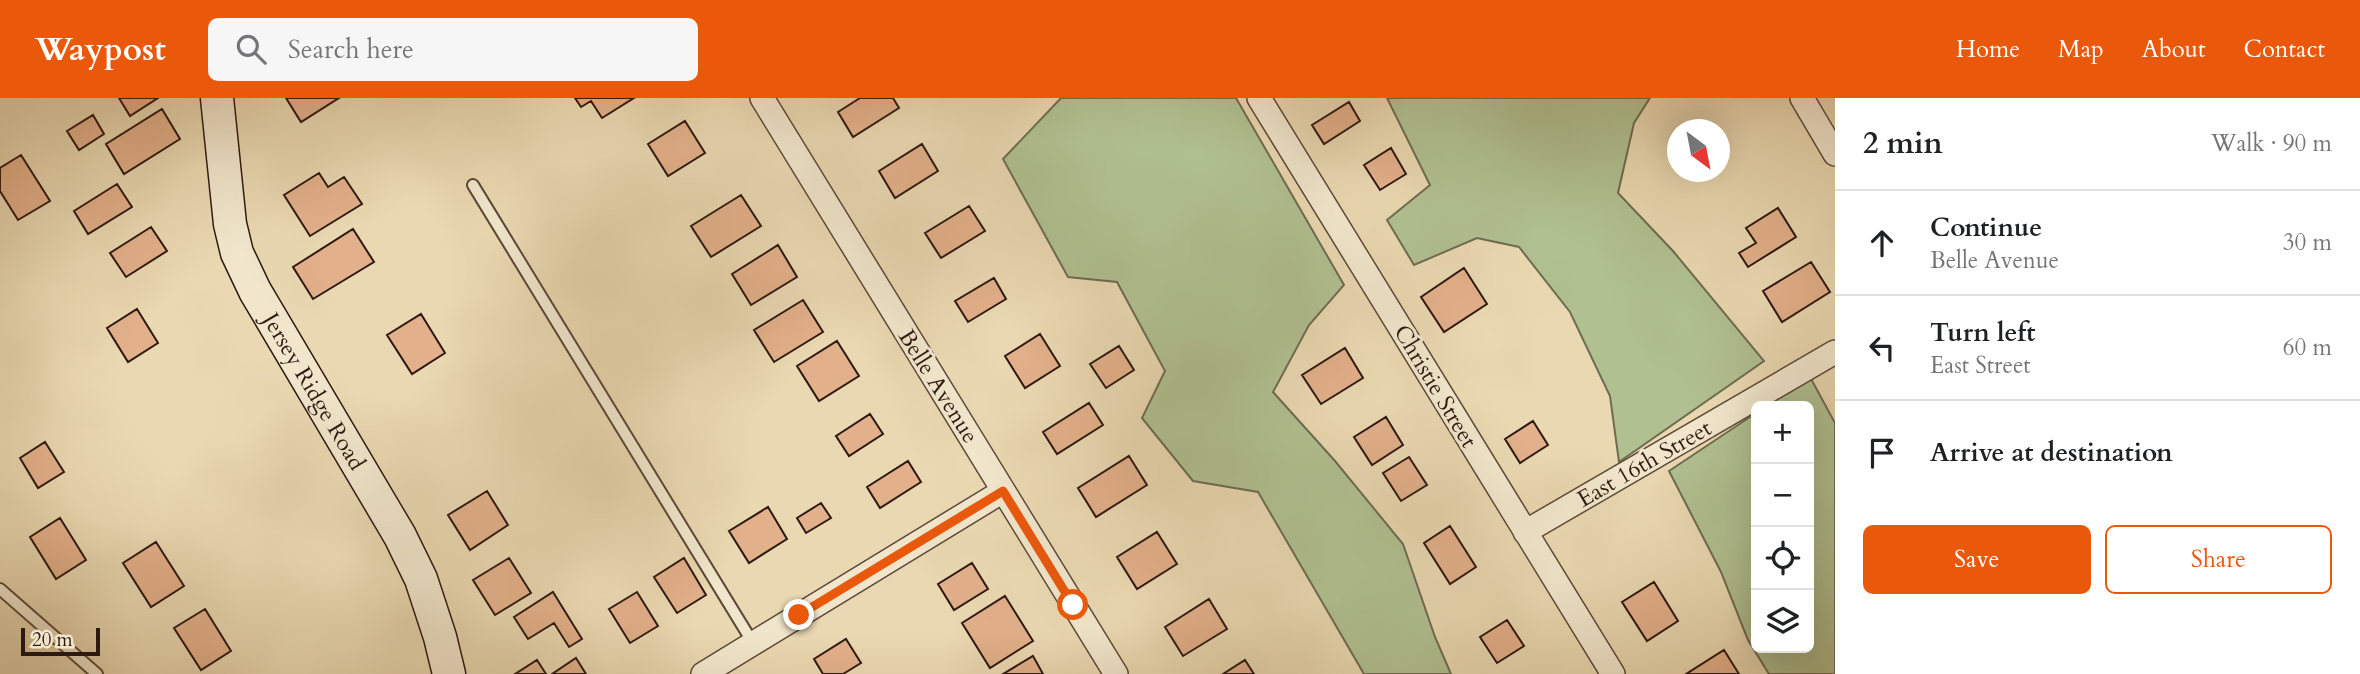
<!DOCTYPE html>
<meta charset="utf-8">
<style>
:root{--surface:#fff;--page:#f6f6f6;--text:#202124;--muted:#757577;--line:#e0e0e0;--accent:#ea580c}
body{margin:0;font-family:Cardo,serif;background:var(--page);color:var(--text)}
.controls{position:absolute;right:21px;bottom:21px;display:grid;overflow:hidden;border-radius:10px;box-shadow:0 7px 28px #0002}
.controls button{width:63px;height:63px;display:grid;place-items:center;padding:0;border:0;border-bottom:2px solid var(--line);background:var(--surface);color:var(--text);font:35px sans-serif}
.compass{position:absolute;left:1667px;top:21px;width:63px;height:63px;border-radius:50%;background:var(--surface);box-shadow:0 7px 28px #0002;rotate:148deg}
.scale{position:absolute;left:21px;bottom:18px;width:79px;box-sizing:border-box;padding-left:7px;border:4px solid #2e1911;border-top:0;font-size:19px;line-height:24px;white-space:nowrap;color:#2e1911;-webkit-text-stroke:5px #f1e6cc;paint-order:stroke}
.stop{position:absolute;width:21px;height:21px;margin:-16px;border:5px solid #ea580c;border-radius:50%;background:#fff}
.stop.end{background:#ea580c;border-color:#fff;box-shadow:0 2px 7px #0008}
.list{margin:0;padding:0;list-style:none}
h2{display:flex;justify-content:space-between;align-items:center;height:91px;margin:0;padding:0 28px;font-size:30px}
h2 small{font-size:23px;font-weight:400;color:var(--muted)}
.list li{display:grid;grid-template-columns:46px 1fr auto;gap:21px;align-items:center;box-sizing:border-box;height:105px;padding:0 28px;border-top:2px solid var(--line)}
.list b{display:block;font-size:26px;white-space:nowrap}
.list p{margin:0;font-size:23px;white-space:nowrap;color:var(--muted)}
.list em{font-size:23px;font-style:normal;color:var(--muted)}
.actions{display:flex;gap:14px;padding:21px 28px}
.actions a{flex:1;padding:16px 0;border:2px solid var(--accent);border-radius:10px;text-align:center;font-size:24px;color:var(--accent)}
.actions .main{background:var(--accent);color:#fff}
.icon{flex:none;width:38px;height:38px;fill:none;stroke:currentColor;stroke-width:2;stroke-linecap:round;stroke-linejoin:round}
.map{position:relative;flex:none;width:1835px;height:576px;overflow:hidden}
header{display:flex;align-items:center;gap:42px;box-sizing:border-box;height:98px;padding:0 35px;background:var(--accent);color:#fff}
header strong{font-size:33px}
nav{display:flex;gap:38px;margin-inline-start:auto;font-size:24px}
.search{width:490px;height:63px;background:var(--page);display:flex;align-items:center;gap:18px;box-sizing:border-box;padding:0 24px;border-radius:10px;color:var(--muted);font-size:26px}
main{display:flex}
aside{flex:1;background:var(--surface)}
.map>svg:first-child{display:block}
</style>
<header>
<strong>Waypost</strong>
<div class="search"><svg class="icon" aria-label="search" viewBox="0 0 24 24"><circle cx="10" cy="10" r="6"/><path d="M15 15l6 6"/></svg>Search here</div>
<nav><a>Home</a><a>Map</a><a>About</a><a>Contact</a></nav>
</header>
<main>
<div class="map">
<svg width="1835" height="576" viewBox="0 0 1835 576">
<rect width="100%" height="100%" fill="#e9d8b1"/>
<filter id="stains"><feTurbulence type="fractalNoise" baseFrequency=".00286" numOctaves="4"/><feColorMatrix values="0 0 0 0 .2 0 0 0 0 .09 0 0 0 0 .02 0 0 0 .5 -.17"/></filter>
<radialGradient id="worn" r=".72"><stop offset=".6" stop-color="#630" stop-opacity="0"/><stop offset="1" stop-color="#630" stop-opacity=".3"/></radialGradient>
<path fill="#b0c091" stroke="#6f6c51" stroke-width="2" d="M1061 0H1236L1344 187 1309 227 1273 294 1335 363 1403 446 1435 539 1451 576H1364L1258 394 1193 383 1142 320 1165 273 1117 184 1068 179 1003 61Z
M1387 0H1650L1634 25 1618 95 1673 153 1764 263 1619 364 1610 298 1570 214 1519 149 1477 140 1414 167 1387 122 1430 87Z
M1810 279 1835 325V576H1769L1748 542 1721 474 1669 373 1756 315V550H1809V308H1766Z"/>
<path fill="#e2b08a" stroke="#2e1911" stroke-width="2" d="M119 0H158L130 18Z
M286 0H339L301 24Z
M575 0H634L602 20 591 3 581 9Z
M860 0H893L899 10 853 39 838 14Z
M1349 4 1360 23 1324 46 1312 27Z
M162 11 180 41 124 76 106 46Z
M93 17 104 36 79 52 67 33Z
M685 23 705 55 668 78 648 46Z
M922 46 938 73 895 100 879 73Z
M1391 50 1406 76 1380 92 1364 67Z
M21 57 50 103 18 122 0 93V70Z
M319 75 328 89 344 79 362 106 310 138 284 97Z
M117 86 132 109 88 136 74 113Z
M741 97 761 128 711 159 691 128Z
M969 108 985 133 941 160 925 135Z
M1778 110 1796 139 1748 169 1739 155 1756 145 1746 130Z
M151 129 167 153 126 179 110 155Z
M353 131 374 164 313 201 293 169Z
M778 147 797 179 751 207 732 176Z
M1811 164 1830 194 1782 224 1763 193Z
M1464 170 1487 206 1444 234 1421 199Z
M994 180 1006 201 968 224 955 203Z
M803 202 823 234 774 264 754 232Z
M137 211 158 245 128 264 107 230Z
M421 216 445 255 412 276 387 237Z
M1040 236 1060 268 1025 290 1005 258Z
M837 243 859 278 819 303 797 268Z
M1119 248 1134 272 1106 290 1090 266Z
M1345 250 1363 280 1321 306 1302 277Z
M1089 305 1103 327 1057 356 1043 334Z
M870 316 883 336 849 358 836 338Z
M1386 319 1403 347 1372 367 1354 339Z
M1533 323 1548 347 1520 365 1505 341Z
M45 344 64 374 38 390 20 360Z
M1129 358 1147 387 1096 419 1078 390Z
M1409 359 1427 387 1401 403 1383 375Z
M908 363 921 384 880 410 867 389Z
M487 393 508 427 470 452 448 417Z
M821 405 831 420 806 435 797 420Z
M768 409 787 441 749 465 729 433Z
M60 420 86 462 56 481 30 439Z
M1450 428 1476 469 1450 486 1424 445Z
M1157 434 1177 466 1137 491 1117 459Z
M156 444 184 488 151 509 123 465Z
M509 460 531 495 495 517 473 482Z
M684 460 706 497 677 515 654 479Z
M972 465 988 491 954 512 938 486Z
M1654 484 1678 523 1647 543 1622 504Z
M553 494 582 541 569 549 554 525 528 541 514 519Z
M637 494 658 528 630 545 609 511Z
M1005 498 1033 543 990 570 962 525Z
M1209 501 1227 531 1183 558 1165 529Z
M205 511 231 553 201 572 174 530Z
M1507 522 1524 548 1497 565 1480 539Z
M846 541 861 565 843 576H823L814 561Z
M1724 552 1739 576H1686Z
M1033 558 1043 576H1003Z
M576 560 586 576H552Z
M537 562 546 576H515Z
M1245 562 1254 576H1223Z"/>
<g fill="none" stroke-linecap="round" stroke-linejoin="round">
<defs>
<path id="lane" d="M473 87 753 545
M0 491 97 576"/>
<path id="street" d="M762 0 1116 576
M1259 0 1613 576
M1802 0 1835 56
M1525 434 1835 254
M703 576 1003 393"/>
<g id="secondary">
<path id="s1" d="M217 0 230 126 237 155 255 193 400 438 421 481 440 539 449 576"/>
</g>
</defs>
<use href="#lane" stroke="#5d4939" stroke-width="14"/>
<use href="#street" stroke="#5d4939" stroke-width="26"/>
<use href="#secondary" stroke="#2e1911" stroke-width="35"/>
<use href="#lane" stroke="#f1e6cc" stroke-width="10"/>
<use href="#street" stroke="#f1e6cc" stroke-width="23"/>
<use href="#secondary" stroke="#f1e6cc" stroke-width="32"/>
</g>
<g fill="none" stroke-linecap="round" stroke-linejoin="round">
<path stroke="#ea580c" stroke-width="9" d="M799 517 1003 393 1073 507"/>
</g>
<g text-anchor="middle" stroke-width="6" stroke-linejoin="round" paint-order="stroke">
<g font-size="23" fill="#2e1911" stroke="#f1e6cc">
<text transform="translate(939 288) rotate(58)" y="8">Belle Avenue</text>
<text transform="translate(1436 288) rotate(59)" y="8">Christie Street</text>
<text dy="8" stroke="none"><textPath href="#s1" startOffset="315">Jersey Ridge Road</textPath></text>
<text transform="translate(1644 365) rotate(-30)" y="8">East 16th Street</text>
</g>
</g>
<rect width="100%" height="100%" filter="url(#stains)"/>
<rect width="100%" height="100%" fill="url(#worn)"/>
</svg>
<div class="controls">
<button>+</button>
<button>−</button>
<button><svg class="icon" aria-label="locate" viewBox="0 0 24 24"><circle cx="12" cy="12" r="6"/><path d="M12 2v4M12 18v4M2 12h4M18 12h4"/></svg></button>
<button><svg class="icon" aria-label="layers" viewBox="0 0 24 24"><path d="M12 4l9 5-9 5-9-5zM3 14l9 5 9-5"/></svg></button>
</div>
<svg class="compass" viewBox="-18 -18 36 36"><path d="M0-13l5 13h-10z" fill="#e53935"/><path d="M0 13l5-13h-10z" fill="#757577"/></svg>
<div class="scale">20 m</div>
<div class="stop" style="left:1073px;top:507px"></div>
<div class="stop end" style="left:799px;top:517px"></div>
</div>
<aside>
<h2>2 min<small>Walk · 90 m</small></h2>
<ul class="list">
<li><svg class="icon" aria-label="ahead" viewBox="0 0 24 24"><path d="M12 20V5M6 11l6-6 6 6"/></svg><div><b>Continue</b><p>Belle Avenue</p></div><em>30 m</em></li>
<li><svg class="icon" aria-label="left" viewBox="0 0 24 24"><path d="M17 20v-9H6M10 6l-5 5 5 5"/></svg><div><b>Turn left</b><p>East Street</p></div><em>60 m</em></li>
<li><svg class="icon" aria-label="arrive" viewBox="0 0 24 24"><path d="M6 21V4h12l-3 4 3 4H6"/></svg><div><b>Arrive at destination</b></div></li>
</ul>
<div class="actions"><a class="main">Save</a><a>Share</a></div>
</aside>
</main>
